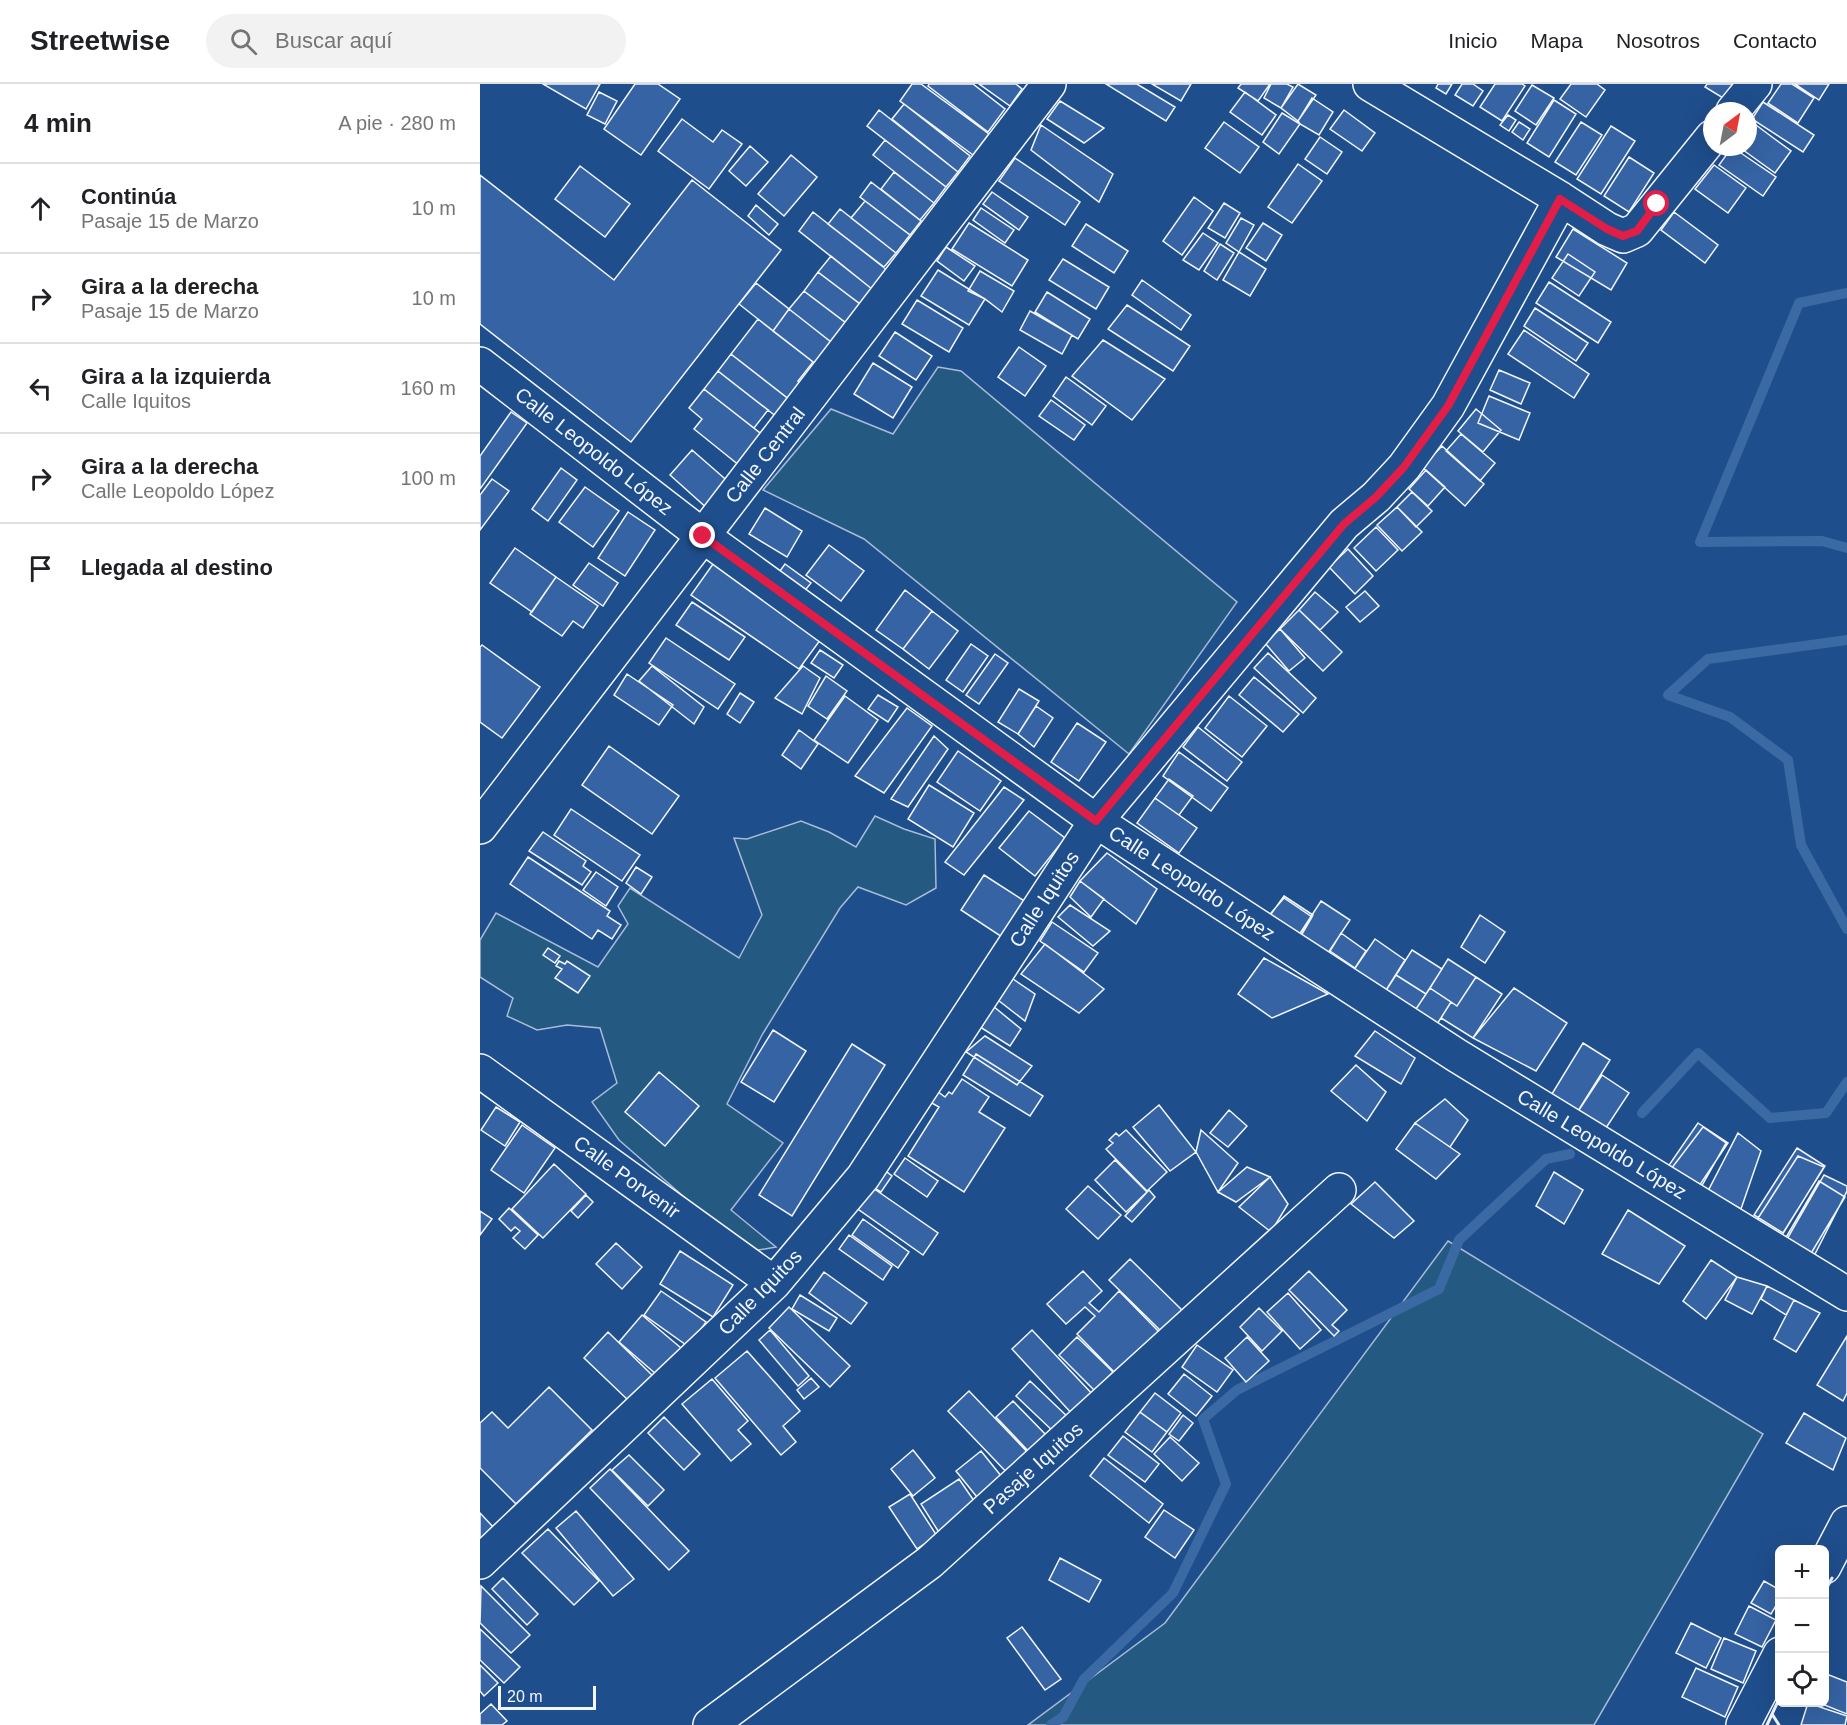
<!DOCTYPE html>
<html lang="es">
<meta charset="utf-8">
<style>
:root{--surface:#fff;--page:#f2f2f2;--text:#202124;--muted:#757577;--line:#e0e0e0}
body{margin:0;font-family:Arial,sans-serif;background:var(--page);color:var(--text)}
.controls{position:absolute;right:18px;bottom:18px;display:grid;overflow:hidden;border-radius:9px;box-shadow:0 6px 24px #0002}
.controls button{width:54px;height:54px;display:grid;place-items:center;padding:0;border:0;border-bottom:2px solid var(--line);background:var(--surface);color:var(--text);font:30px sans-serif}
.compass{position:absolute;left:1223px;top:18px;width:54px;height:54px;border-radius:50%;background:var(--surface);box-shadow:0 6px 24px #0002;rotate:32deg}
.scale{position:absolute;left:18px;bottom:15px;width:98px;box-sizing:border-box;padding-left:6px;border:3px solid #f2f6ff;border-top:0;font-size:16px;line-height:21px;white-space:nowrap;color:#f2f6ff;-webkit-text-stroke:4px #1f4e8c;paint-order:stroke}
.stop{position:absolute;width:18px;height:18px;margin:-14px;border:4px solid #e11d48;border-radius:50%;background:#fff}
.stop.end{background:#e11d48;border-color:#fff;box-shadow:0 2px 6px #0008}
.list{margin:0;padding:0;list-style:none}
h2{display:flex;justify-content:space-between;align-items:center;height:78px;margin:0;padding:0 24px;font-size:26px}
h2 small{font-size:20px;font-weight:400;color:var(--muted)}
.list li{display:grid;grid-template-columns:39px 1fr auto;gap:18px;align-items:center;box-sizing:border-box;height:90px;padding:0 24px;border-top:2px solid var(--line)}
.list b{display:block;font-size:22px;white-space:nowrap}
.list p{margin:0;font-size:20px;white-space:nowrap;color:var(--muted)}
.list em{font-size:20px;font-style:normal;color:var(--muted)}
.icon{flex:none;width:33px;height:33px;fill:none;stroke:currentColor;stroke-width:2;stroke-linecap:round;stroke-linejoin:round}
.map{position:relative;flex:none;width:1367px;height:1641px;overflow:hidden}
header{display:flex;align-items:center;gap:36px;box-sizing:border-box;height:84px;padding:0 30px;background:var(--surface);border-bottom:2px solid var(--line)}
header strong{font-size:28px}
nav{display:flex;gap:33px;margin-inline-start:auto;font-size:21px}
.search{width:420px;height:54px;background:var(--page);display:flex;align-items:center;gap:15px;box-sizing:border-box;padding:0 21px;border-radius:33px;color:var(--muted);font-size:22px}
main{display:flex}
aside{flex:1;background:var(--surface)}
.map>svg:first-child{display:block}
</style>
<header>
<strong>Streetwise</strong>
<div class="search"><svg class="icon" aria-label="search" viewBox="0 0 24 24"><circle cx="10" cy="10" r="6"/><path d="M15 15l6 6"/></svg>Buscar aquí</div>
<nav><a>Inicio</a><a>Mapa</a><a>Nosotros</a><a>Contacto</a></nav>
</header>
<main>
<aside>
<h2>4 min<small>A pie · 280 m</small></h2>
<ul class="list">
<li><svg class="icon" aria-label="ahead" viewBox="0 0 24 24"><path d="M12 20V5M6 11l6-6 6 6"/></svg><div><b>Continúa</b><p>Pasaje 15 de Marzo</p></div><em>10 m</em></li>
<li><svg class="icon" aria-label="right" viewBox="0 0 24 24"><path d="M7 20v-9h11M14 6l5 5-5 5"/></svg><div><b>Gira a la derecha</b><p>Pasaje 15 de Marzo</p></div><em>10 m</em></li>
<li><svg class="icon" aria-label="left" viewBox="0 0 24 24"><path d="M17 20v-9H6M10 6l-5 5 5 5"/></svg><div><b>Gira a la izquierda</b><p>Calle Iquitos</p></div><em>160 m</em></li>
<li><svg class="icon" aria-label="right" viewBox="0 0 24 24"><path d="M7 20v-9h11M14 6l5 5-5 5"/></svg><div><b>Gira a la derecha</b><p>Calle Leopoldo López</p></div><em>100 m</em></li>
<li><svg class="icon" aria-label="arrive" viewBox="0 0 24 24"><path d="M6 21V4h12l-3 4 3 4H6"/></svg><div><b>Llegada al destino</b></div></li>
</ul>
</aside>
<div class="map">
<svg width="1367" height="1641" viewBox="0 0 1367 1641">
<rect width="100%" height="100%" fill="#1f4e8c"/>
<path fill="#245a82" stroke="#a8bbd7" stroke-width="1.5" d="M458 283 481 287 757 518 649 670 384 455 283 406 351 325 413 350Z
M395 732 424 745 455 755 456 804 426 821 378 803 360 824 282 951 247 1020 303 1059 251 1126 296 1163 267 1168 139 1056 112 1018 137 999 120 944 87 941 57 946 27 932 33 914 0 893V856L16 829 118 883 148 840 138 822 150 804 259 874 282 831 254 754 267 755 321 737 349 748 376 763Z
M968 1157 1283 1350 1114 1641H548L685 1539Z"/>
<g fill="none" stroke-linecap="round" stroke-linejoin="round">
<path stroke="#3b69a3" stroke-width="10" d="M1367 209 1319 219 1220 458 1342 457 1367 464
M1367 556 1228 575 1188 611 1250 633 1308 676 1321 761 1367 845
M1162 1029 1218 969 1290 1034 1346 1029 1367 998
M571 1641 583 1633 604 1595 693 1509 746 1400 723 1335 757 1306 959 1205 979 1156 1066 1075 1090 1070"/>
</g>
<path fill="#3563a3" stroke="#f2f6ff" stroke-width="1.5" d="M63 0H120L106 25Z
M155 0H178L200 15 161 71 124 45Z
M432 0H441L509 50 493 71 420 17Z
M449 0H493L525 25 508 48 448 2Z
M499 0H536L542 5 530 22Z
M626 0H657L695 23 686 37Z
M672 0H711L701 17Z
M761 0H790L778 17 758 4Z
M791 0H807L813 3 801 24 784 14Z
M818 0 836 11 818 37 801 24Z
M958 0H972L966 10 956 4Z
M982 0H993L1003 7 993 22 975 11Z
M1015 0H1042L1045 2 1022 37 1000 23Z
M1091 0H1117L1125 6 1106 33 1080 15Z
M1227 0H1259L1248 17 1225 3Z
M1301 0H1312L1334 14 1318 39 1288 19Z
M1315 0H1349L1339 16Z
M1052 1 1074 14 1056 41 1035 27Z
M119 8 137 17 125 40 107 31Z
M765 8 796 31 782 51 750 28Z
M832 14 853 28 839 51 820 40 818 37Z
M1074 16 1096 30 1069 73 1047 59Z
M580 17 624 44 604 59 567 35Z
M1283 18 1334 51 1323 68 1272 35Z
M424 20 490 72 478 88 412 35Z
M399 26 478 88 466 103 387 42Z
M864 26 895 49 882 67 850 45Z
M802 29 820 40 799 70 783 58Z
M1028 31 1036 36 1029 47 1020 41Z
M202 35 233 58 242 46 262 60 229 105 178 67Z
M744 38 779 63 760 89 725 64Z
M1039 38 1050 45 1043 56 1032 48Z
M1101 38 1122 51 1096 91 1075 78Z
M1272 38 1311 67 1295 89 1259 63H1268V43Z
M561 41 633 90 619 118 551 66Z
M1131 42 1155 57 1121 110 1097 95Z
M840 53 862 68 847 90 825 75Z
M405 56 466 103 454 119 393 71Z
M270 62 288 78 266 102 249 87Z
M1252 63 1296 93 1283 112 1239 81Z
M311 71 337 93 304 132 278 110Z
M1149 73 1174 89 1149 128 1124 112Z
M535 74 600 118 585 141 519 97Z
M818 80 842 97 812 139 788 123Z
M1234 81 1266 104 1248 129 1215 105Z
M100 82 150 120 125 153 75 115Z
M414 88 454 119 440 136 401 105Z
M0 91 134 196 212 96 301 166 151 358 0 240Z
M391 98 441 137 430 151 380 113Z
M512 108 548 133 539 146 503 120Z
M714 113 733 127 702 171 683 157Z
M385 117 430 151 416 169 371 134Z
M744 119 760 129 745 154 728 144Z
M276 121 298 140 289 151 268 132Z
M501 124 534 146 525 159 493 136Z
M360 125 416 169 404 183 348 140Z
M333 128 407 186 392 205 319 147Z
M1194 128 1238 161 1225 179 1181 146Z
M761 134 774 141 759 168 746 159Z
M489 139 548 176 532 202 472 165Z
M783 139 802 151 786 177 766 164Z
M606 140 648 167 634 189 592 162Z
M1093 145 1147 179 1131 206 1076 173Z
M723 149 738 159 719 186 703 176Z
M740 160 754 169 737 196 724 187Z
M466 163 495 182 484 197 457 177Z
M759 168 786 185 770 212 743 196Z
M1088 170 1115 188 1099 212 1072 194Z
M351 172 392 205 380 220 338 188Z
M583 175 629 203 616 225 569 196Z
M458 186 505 215 489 241 441 212Z
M500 187 534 207 522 228 505 215 488 207Z
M338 188 380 220 366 239 324 207Z
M662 196 711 231 701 246 652 211Z
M1069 198 1131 238 1118 259 1056 219Z
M276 199 309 225 293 247 259 220Z
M324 207 366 239 351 258 309 225Z
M567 208 610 235 598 255 555 228Z
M437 216 483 244 469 268 422 240Z
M647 221 710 262 693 287 628 245Z
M1055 224 1108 259 1096 277 1044 242Z
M309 225 351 258 341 284 293 247Z
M550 227 592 251 582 270 540 246Z
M278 235 333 278 318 297 328 304 315 320 251 270Z
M1044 246 1109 290 1094 314 1028 270Z
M415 248 452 272 436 296 399 272Z
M623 256 685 295 652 336 592 292Z
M539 263 566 282 545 312 518 293Z
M251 270 315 320 302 337 238 287Z
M393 279 432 303 413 334 374 310Z
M1019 286 1050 299 1041 320 1010 306Z
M238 287 288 326 274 344 224 305Z
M586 293 626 322 612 341 573 312Z
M224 305 289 356 265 386 214 345 222 335 209 324Z
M1009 312 1050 329 1039 356 998 339Z
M571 316 605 341 594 356 559 332Z
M996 325 1021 346 1003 368 978 347Z
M31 328 47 339 0 405V372Z
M981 350 1015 379 1000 397 966 367Z
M962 362 1004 400 985 422 942 383Z
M212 366 251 400 229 426 190 391Z
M81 384 97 396 68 437 52 425Z
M946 386 965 403 948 422 929 405Z
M12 395 29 407 0 446V411Z
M105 403 139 427 113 463 79 438Z
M932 408 952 427 936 443 917 423Z
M917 423 942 448 922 467 897 441Z
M285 424 322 447 307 473 269 450Z
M148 428 175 446 145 492 118 474Z
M896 443 918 466 896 487 874 464Z
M349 461 384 487 361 517 326 491Z
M35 464 76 493 52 528 10 499Z
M868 465 893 492 875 510 849 483Z
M109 479 138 499 123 522 93 501Z
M233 480 341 555 319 585 211 511Z
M305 480 331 499 319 514 294 495Z
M76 493 118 522 103 544 93 537 82 552 50 530Z
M425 506 452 527 423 565 396 546Z
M885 507 899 522 880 538 866 523Z
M835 508 858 528 840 546 819 526Z
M212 518 265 553 249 576 196 541Z
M819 526 862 568 843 587 800 545Z
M452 527 478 547 449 585 423 565Z
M800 545 825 574 809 587 785 559Z
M186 554 255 600 238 625 169 579Z
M491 560 508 572 483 608 466 596Z
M2 561 60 603 22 654 0 638V563Z
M340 566 363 581 354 594 331 579Z
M788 569 836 614 823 629 774 584Z
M515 570 528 579 499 620 486 611Z
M172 582 224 623 214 640 159 597Z
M323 582 340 594 322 630 295 614Z
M147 590 193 621 179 641 134 611Z
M346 592 367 607 347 635 328 622Z
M774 593 819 630 803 648 759 611Z
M539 605 559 617 538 650 518 638Z
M260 609 274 618 260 639 247 630Z
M398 611 418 623 408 638 388 625Z
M365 612 398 636 368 679 334 656Z
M749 612 787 642 762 673 725 644Z
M556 622 573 634 554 663 538 650Z
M427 624 452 642 404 709 375 692Z
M597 639 626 658 599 697 571 678Z
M718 643 762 678 747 697 703 663Z
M319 646 338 660 321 685 302 671Z
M454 652 468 665 428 723 411 715Z
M129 662 199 712 172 750 102 701Z
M478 667 521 697 500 727 457 698Z
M699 668 748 704 731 727 683 692Z
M689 695 713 712 699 731 675 714Z
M449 701 494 729 473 763 428 735Z
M524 703 544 716 484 791 465 778Z
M675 714 717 744 699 769 657 739Z
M91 725 160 771 142 797 74 751Z
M549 727 585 754 555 792 519 764Z
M63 748 106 777 103 782 111 788 102 801 49 767Z
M627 769 677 805 656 840 600 797Z
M48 773 130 827 127 832 141 841 132 855 118 846 112 855 30 800Z
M156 783 172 793 161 810 146 799Z
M116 788 138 803 126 822 103 806Z
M504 791 546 818 522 853 481 826Z
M600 797 624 815 611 833 590 813Z
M804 812 833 831 815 857 786 837Z
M804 814 832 833 818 857 785 836Z
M841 817 870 836 844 875 815 857Z
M590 821 630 847 613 862 578 833Z
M1000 831 1025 848 1005 879 981 863Z
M572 838 618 869 604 888 560 857Z
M861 849 886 867 875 884 850 867Z
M895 855 925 876 903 911 871 890Z
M565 860 624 905 599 929 541 890Z
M68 864 80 872 75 879 63 871Z
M932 866 962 885 946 910 916 891Z
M784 874 848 910 792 934 758 910Z
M968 875 996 893 977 922 950 904Z
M79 877 85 880 87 877 110 892 98 909 75 894 82 885 76 882Z
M916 891 946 910 932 931 903 911Z
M996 893 1022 910 993 954 961 934 971 918 977 922Z
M533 895 555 910 545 937 514 913Z
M950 904 971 918 954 945 932 931Z
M1034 904 1087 939 1056 987 993 954Z
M513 922 541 945 530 962 497 941Z
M293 946 326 967 294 1018 261 998Z
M895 947 935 974 921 1000 875 972Z
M505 952 552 982 537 1001 486 968Z
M1103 959 1130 976 1093 1035 1067 1018Z
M372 960 405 981 312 1132 279 1111Z
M496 970 563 1012 550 1032 483 991Z
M876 981 906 1008 887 1037 851 1007Z
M179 988 219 1022 185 1062 145 1028Z
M1122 991 1149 1009 1120 1053 1093 1035Z
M482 995 509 1013 499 1028 525 1044 484 1108 428 1072 459 1023 450 1018 457 1007 465 1013 469 1008 472 1010Z
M965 1015 988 1036 970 1063 935 1039Z
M679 1021 716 1068 690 1087 653 1043Z
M16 1023 40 1038 25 1062 1 1046Z
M749 1026 767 1042 748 1063 730 1049Z
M935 1039 980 1070 956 1095 916 1065Z
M1218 1039 1248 1059 1215 1108 1185 1087Z
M42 1041 75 1064 44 1109 11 1086Z
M1223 1043 1246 1059 1220 1105 1188 1089Z
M646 1046 687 1088 667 1107 626 1065 633 1059 629 1056 636 1049 639 1052Z
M721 1046 758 1079 738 1108 716 1068Z
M1258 1049 1281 1067 1261 1125 1228 1107Z
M1317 1064 1345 1082 1303 1149 1274 1131Z
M1318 1072 1344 1083 1299 1156 1273 1142Z
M425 1074 458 1097 447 1113 414 1090Z
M635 1076 667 1108 646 1128 615 1096Z
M74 1080 106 1110 63 1154 32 1125Z
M767 1083 790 1093 756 1118 738 1108Z
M403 1085 412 1092 401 1108 391 1102Z
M1074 1088 1103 1106 1084 1140 1056 1122Z
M1344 1091 1367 1102V1107L1333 1174 1306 1157Z
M790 1093 808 1120 791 1148 759 1123Z
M1339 1097 1365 1113 1330 1171 1305 1155Z
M895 1098 934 1137 914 1154 871 1120Z
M390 1102 458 1149 443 1171 375 1123Z
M608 1102 641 1131 618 1155 586 1125Z
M669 1106 675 1113 652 1138 645 1132Z
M106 1111 113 1118 98 1134 91 1127Z
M29 1124 58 1151 45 1165 33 1154 40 1147 35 1143 31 1147 19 1135Z
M1148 1126 1205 1162 1179 1200 1122 1170Z
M0 1127 12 1135 0 1151Z
M383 1135 429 1168 418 1184 372 1151Z
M369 1151 412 1182 403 1196 359 1165Z
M136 1159 162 1183 142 1205 116 1180Z
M200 1167 253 1201 233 1233 180 1200Z
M650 1175 706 1230 685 1251 629 1196Z
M1231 1176 1257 1193 1226 1235 1203 1217Z
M603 1187 622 1207 609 1219 619 1228 639 1207 683 1252 641 1295 597 1250 615 1232 605 1223 586 1240 567 1220Z
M829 1187 867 1226 852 1241 859 1247 854 1252 809 1206Z
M344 1188 387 1219 371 1240 329 1209Z
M1257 1193 1287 1202 1272 1230 1245 1216Z
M1287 1202 1314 1216 1306 1231 1281 1215Z
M181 1207 226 1238 209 1263 164 1231Z
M808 1209 841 1246 820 1265 787 1228Z
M320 1211 357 1234 349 1247 312 1225Z
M1314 1216 1340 1229 1316 1268 1294 1255Z
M309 1223 370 1282 350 1303 289 1244Z
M779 1224 802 1247 782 1267 760 1243Z
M162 1231 201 1264 177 1291 139 1258Z
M290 1246 329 1292 318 1302 279 1256Z
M552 1246 616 1314 595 1333 532 1265Z
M128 1248 173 1292 149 1317 104 1274Z
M1367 1252V1309L1363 1317 1337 1301Z
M597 1253 633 1288 615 1307 579 1271Z
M767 1253 789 1277 766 1298 745 1274Z
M717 1261 753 1286 737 1308 702 1283Z
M267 1267 320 1327 303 1342 316 1358 301 1371 235 1294Z
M704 1290 732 1312 716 1332 688 1310Z
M331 1294 339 1303 324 1315 317 1306Z
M232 1295 268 1337 258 1346 271 1360 251 1377 202 1320Z
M550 1297 590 1335 576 1350 536 1312Z
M69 1303 112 1346 36 1420 0 1384V1339L12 1328 28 1344Z
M489 1307 554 1375 533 1395 468 1327Z
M675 1309 701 1329 687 1348 660 1328Z
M533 1317 570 1355 553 1372 516 1333Z
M660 1328 687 1348 672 1368 645 1348Z
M1324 1329 1366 1354 1353 1386 1306 1359Z
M703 1331 713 1339 699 1357 689 1350Z
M184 1333 220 1370 204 1386 168 1349Z
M643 1352 679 1380 665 1398 628 1371Z
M690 1353 719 1379 702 1397 674 1370Z
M433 1366 455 1394 433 1412 411 1385Z
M501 1367 526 1398 501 1418 476 1387Z
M149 1371 184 1406 168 1422 132 1386Z
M624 1374 683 1420 669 1439 610 1392Z
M130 1385 209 1467 189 1486 110 1404Z
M479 1395 499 1424 460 1450 441 1420Z
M430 1410 457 1452 437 1465 409 1423Z
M684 1426 714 1446 695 1474 665 1453Z
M96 1427 154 1495 133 1512 76 1444Z
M0 1429 15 1445 0 1457Z
M68 1445 119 1497 94 1521 42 1469Z
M580 1474 621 1496 609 1518 569 1496Z
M23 1494 58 1530 47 1541 12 1505Z
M1284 1497 1300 1506V1515L1291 1530 1271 1519Z
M1 1502 50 1551 31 1569 0 1539Z
M1269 1522 1296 1536 1282 1563 1255 1550Z
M1211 1539 1241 1554 1226 1584 1196 1569Z
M542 1543 581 1595 565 1606 527 1554Z
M0 1545 40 1583 24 1599 0 1576Z
M1244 1554 1276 1567 1263 1599 1231 1585Z
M0 1581 18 1599 4 1612 0 1607Z
M1216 1584 1258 1603 1245 1633 1202 1613Z
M1344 1589 1367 1598V1630L1337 1618H1344Z
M1328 1619 1367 1632 1365 1641H1321Z
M11 1620 27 1637 22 1641H0V1630Z"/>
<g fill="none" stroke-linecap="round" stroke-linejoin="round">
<defs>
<path id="minor" d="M890 0 1081 115 1127 145 1143 152 1157 146 1232 53
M1253 27 1275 0
M0 280 223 452 616 737 976 971 1367 1210
M0 743 569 0
M0 987 294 1199
M0 1478 294 1199 383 1093 616 737 864 440 896 413 924 383 968 322 1081 115
M1344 1483 1367 1439
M230 1641 450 1478 859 1106
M1263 1641 1300 1570"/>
</defs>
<use href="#minor" stroke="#f2f6ff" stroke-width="36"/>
<use href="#minor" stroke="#1f4e8c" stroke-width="33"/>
<path stroke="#f2f6ff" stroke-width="3" d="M1344 1509 1352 1494
M1318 1618 1324 1621
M1292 1630 1299 1641
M1287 1641 1300 1613"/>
</g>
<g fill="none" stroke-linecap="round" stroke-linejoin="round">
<path stroke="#e11d48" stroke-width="8" d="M223 452 616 737 864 440 896 413 924 383 968 322 1080 115 1127 145 1143 152 1157 147 1177 120"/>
</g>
<g text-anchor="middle" stroke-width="4.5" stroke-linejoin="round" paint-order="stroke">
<g font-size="20" fill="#f2f6ff" stroke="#1f4e8c">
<text transform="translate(114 367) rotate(38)" y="7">Calle Leopoldo López</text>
<text transform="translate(285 371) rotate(-52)" y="7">Calle Central</text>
<text transform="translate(712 799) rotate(33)" y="7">Calle Leopoldo López</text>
<text transform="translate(564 815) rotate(-57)" y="7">Calle Iquitos</text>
<text transform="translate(1122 1060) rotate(31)" y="7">Calle Leopoldo López</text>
<text transform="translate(147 1093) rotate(36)" y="7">Calle Porvenir</text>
<text transform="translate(280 1208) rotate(-46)" y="7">Calle Iquitos</text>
<text transform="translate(553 1384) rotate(-42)" y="7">Pasaje Iquitos</text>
</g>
</g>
</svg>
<div class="controls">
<button>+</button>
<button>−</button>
<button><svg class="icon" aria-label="locate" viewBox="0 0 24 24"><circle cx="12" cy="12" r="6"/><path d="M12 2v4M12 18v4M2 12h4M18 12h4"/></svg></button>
</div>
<svg class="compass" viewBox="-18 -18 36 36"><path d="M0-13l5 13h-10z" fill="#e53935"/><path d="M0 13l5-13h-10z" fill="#757577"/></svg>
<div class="scale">20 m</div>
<div class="stop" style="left:1177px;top:120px"></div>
<div class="stop end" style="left:223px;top:452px"></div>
</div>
</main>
